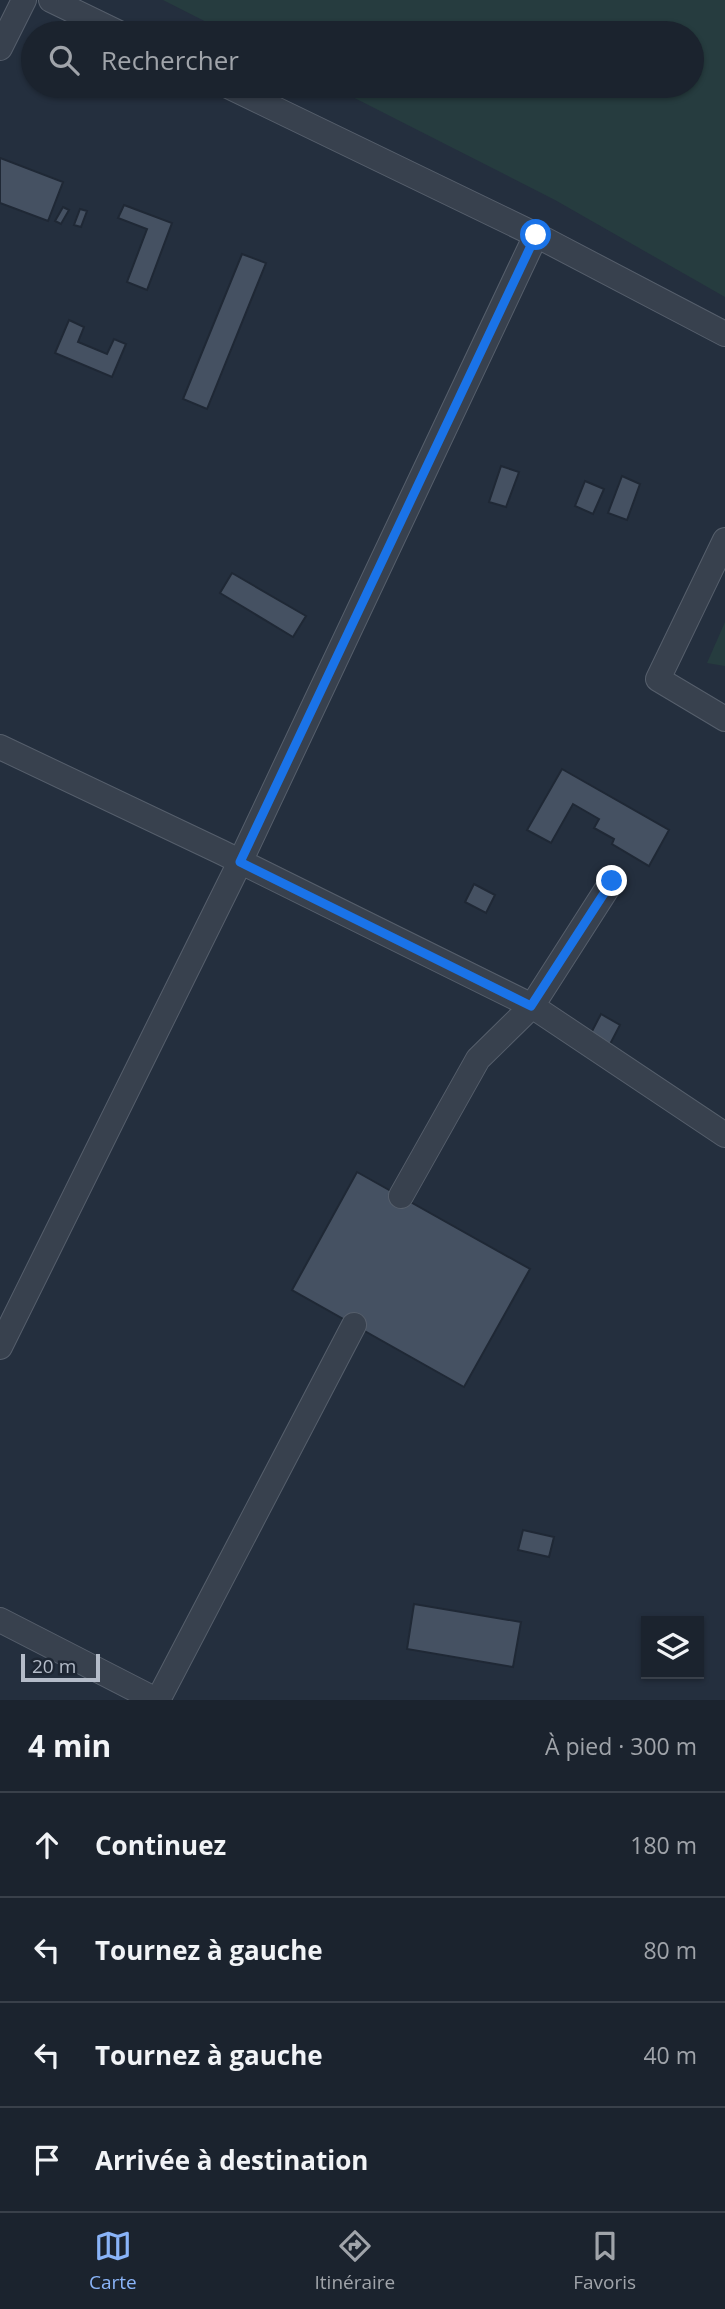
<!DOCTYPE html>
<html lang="fr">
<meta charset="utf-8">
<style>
:root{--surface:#1b232e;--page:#242b36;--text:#f1f3f6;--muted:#a0a4aa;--line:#39404a;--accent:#8ab4f8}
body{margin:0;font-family:"Open Sans",sans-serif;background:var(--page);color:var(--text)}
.controls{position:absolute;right:21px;bottom:21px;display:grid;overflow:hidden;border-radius:0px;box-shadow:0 2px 5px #0004}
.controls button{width:63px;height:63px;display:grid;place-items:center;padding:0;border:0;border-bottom:2px solid var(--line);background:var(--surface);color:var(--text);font:35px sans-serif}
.scale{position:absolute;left:21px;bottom:18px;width:79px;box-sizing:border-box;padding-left:7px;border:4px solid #b4bcc9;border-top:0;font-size:19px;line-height:24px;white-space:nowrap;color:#b4bcc9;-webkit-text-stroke:5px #1d2633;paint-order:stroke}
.stop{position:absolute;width:21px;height:21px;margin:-16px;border:5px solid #1a73e8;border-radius:50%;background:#fff}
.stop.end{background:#1a73e8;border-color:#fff;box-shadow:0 2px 7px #0008}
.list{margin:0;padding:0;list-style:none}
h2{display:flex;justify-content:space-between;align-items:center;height:91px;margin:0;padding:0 28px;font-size:30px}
h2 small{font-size:23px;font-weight:400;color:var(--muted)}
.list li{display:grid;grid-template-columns:46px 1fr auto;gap:21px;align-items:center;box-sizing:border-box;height:105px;padding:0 28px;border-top:2px solid var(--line)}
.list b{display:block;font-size:26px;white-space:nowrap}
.list em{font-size:23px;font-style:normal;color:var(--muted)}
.icon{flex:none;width:38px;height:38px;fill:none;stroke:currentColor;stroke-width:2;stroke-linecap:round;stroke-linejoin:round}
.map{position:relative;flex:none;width:725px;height:1700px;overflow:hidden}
.search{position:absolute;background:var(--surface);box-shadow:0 2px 5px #0004;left:21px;right:21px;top:21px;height:77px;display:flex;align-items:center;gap:18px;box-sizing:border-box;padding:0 24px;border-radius:38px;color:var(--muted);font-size:26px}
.sheet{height:511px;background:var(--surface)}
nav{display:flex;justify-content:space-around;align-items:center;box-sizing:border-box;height:98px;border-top:2px solid var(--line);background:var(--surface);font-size:19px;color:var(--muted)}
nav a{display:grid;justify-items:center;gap:4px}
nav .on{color:var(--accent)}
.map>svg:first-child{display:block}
</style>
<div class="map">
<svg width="725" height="1700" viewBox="0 0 725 1700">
<rect width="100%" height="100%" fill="#242f3e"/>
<path fill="#263c3f" d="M163 0H725V297L555 200 331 86H692V33H228Z
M725 622V666L707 663Z"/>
<path fill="#455162" stroke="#1f2835" stroke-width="2" d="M0 158 63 182 48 221 0 203Z
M124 205 172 223 147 290 127 282 147 229 118 218Z
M63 207 69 210 61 224 55 221Z
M80 209 87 211 81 227 74 225Z
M242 254 266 263 207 409 183 399Z
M69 320 84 327 78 342 107 354 114 339 126 344 112 377 55 353Z
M501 466 519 472 506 507 489 502Z
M622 476 640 484 627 520 608 513Z
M585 481 604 489 593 514 575 506Z
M232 573 306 616 293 637 220 593Z
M562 769 669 830 649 866 612 844 614 839 594 828 599 819 573 804 551 843 527 830Z
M474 884 495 895 486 913 465 902Z
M601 1014 620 1025 608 1048 589 1037Z
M357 1172 530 1269 464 1387 292 1290Z
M523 1530 554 1537 549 1557 518 1550Z
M414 1604 521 1622 513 1667 407 1649Z"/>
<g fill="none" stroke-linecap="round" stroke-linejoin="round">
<defs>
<path id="minor" d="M51 0 119 33
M0 48 24 0
M536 235 725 334
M725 540 658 679 725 719
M0 747 221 852 532 1006 725 1135
M401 1196 478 1059 532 1006 612 881
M0 1347 240 862 536 235 228 86
M0 1620 156 1700
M158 1700 354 1325"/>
</defs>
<use href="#minor" stroke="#565f6c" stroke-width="26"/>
<use href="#minor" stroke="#38414e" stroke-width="24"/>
</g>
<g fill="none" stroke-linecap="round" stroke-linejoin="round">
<path stroke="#1a73e8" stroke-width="9" d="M536 235 240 862 531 1006 612 881"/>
</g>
</svg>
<div class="controls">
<button><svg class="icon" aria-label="layers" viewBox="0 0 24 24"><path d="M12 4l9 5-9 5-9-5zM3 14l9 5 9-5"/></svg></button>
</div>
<div class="scale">20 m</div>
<div class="stop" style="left:536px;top:235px"></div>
<div class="stop end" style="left:612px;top:881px"></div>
<div class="search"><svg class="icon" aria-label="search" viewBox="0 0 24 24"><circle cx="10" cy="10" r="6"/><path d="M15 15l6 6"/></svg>Rechercher</div>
</div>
<section class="sheet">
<h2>4 min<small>À pied · 300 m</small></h2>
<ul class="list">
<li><svg class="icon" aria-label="ahead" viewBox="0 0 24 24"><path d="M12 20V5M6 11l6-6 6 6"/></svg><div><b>Continuez</b></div><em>180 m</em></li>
<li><svg class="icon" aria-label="left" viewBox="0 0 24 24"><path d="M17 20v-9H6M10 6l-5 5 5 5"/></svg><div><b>Tournez à gauche</b></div><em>80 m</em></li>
<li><svg class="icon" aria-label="left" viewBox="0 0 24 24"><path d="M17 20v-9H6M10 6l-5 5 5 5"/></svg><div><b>Tournez à gauche</b></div><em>40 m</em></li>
<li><svg class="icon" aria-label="arrive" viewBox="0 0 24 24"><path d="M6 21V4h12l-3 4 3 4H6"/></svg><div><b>Arrivée à destination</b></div></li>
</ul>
</section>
<nav>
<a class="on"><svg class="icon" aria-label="map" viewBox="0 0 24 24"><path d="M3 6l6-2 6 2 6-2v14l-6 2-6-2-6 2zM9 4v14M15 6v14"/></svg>Carte</a>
<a><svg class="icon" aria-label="directions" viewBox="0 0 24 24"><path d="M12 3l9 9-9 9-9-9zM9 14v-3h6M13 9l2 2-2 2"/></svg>Itinéraire</a>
<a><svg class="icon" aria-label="saved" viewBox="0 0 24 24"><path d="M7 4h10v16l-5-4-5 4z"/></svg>Favoris</a>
</nav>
